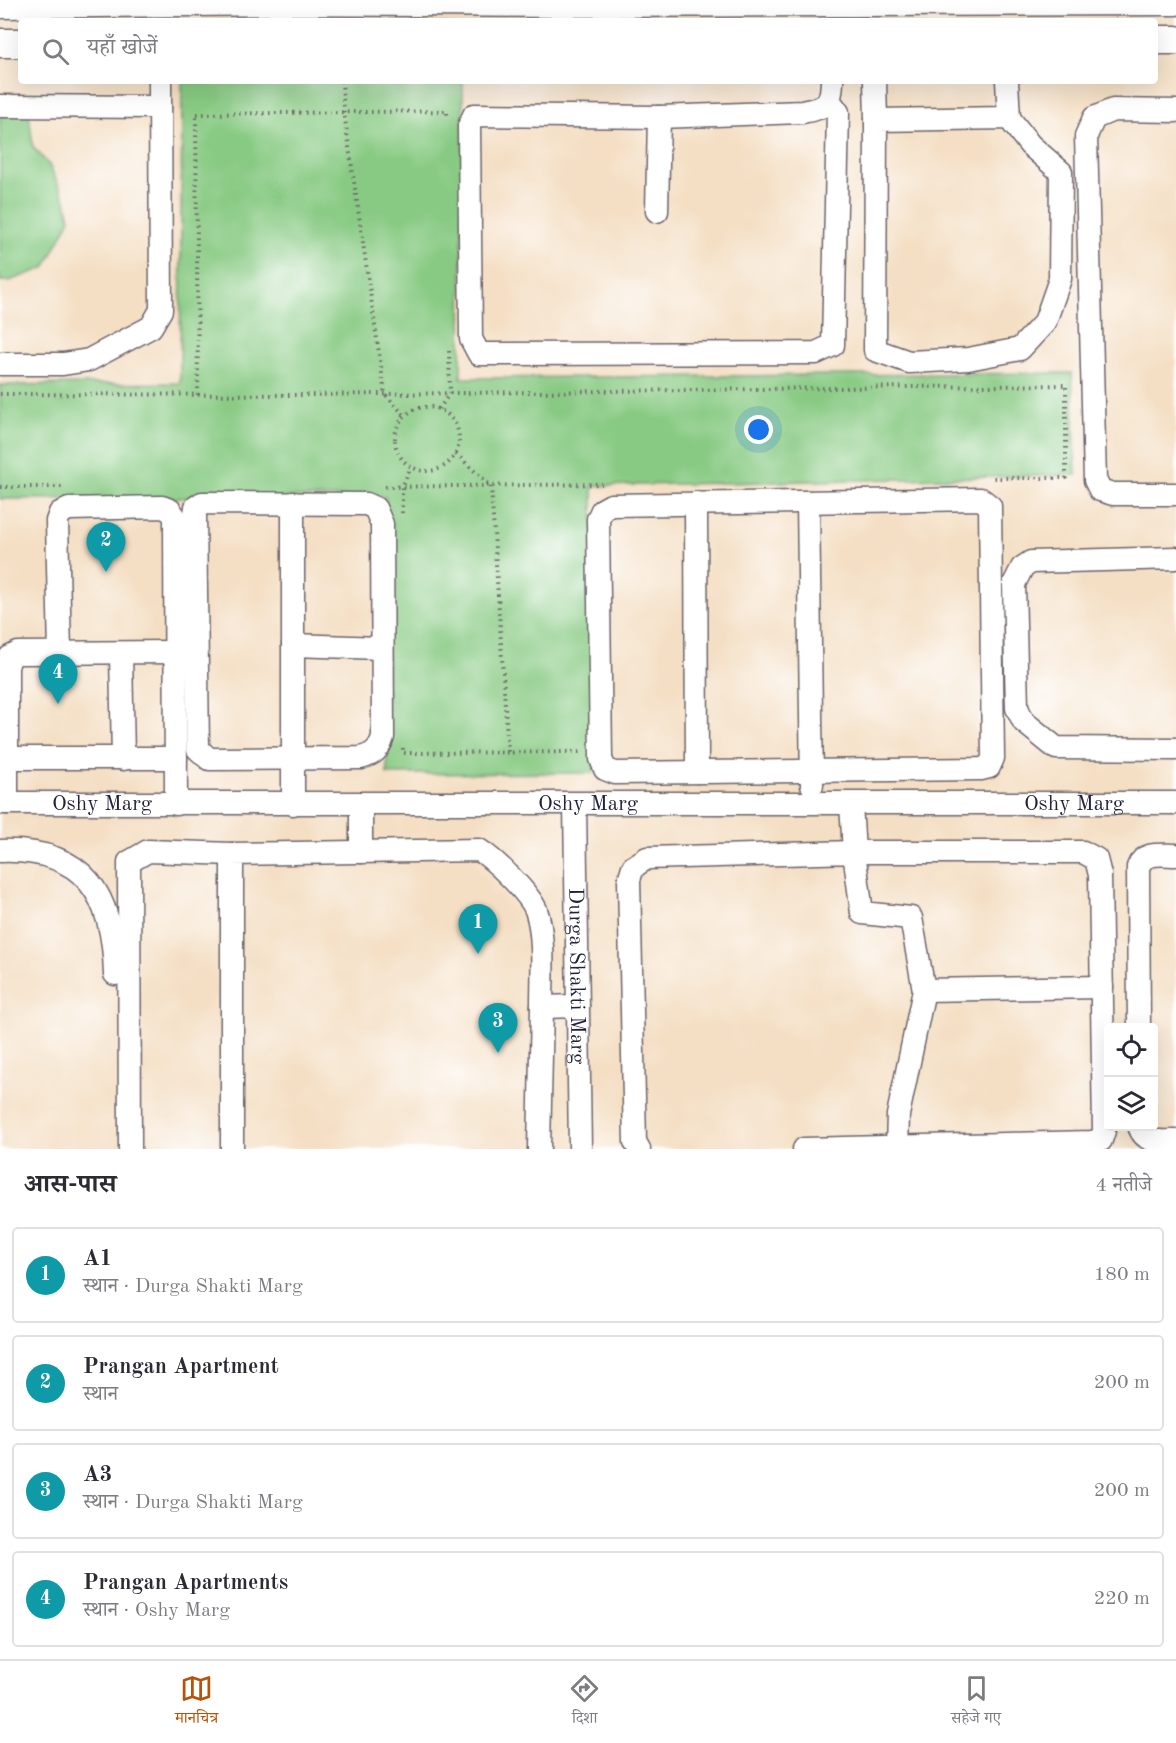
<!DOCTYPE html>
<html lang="hi">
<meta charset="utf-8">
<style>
:root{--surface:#fff;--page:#f2f2f3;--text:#2b2b33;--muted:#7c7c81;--line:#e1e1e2;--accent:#b45309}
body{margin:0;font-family:"Old Standard TT","Noto Serif Devanagari",serif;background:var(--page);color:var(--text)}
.controls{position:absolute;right:18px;bottom:18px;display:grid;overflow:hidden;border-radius:6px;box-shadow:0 6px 24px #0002}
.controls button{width:54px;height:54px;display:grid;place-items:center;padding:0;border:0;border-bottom:2px solid var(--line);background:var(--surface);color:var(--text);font:30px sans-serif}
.you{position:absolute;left:759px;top:430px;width:21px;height:21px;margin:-15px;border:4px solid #fff;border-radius:50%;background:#1a73e8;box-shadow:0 0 0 9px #1a73e833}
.badge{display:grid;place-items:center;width:39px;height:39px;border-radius:50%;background:var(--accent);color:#fff;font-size:20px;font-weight:700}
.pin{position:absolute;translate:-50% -50px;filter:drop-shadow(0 2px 3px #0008)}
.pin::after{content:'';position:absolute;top:32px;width:21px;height:18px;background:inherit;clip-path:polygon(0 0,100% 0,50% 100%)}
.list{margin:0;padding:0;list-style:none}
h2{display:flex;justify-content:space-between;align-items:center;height:78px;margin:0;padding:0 24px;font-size:26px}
h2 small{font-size:20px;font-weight:400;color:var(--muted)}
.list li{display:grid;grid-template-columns:39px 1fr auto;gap:18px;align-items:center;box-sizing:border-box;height:96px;margin:0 12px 12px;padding:0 12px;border:2px solid var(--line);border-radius:6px}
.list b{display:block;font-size:22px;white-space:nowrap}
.list p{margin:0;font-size:20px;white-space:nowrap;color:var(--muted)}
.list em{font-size:20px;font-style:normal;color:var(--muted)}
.icon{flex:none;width:33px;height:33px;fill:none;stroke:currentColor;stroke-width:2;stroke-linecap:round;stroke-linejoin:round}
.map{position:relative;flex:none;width:1176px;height:1149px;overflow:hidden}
.search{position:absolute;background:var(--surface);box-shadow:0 6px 24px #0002;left:18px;right:18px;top:18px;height:66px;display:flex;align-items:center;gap:15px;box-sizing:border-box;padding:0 21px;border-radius:6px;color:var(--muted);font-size:22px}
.sheet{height:510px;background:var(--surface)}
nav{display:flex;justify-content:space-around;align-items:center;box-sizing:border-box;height:84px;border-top:2px solid var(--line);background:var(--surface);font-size:16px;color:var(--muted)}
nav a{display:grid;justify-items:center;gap:3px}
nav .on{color:var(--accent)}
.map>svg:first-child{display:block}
</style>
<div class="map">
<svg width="1176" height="1149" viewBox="0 0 1176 1149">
<rect width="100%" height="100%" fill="#fff"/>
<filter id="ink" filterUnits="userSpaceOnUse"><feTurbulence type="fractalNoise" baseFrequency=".0167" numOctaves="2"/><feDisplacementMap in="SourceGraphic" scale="12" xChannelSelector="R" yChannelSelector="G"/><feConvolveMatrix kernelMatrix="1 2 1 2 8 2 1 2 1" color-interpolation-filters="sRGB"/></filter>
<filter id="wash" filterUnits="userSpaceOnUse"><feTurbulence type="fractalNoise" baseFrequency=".008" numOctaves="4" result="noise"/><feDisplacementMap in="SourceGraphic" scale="24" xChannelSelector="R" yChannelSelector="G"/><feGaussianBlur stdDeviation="1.35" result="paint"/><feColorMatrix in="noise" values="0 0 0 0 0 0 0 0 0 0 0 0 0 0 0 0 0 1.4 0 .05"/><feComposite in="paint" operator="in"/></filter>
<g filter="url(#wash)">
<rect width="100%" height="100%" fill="#f4dfc4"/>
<path fill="#88ca83" stroke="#55765f" stroke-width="1.5" d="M182 81H463L461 378 1072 373 1076 475 593 486 594 773 387 774 386 497 0 499V385L180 383Z
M0 113H29L33 147 49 165 66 201 70 219 45 268 9 281H0Z"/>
</g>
<g filter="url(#ink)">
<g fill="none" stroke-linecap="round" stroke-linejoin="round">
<defs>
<g id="minor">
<path d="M875 81 876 120"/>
<path d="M1007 81 1009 118 1030 145 1061 172 1060 279 1045 322 1020 349 968 359 909 362 875 350 876 120 1009 118"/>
<path d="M829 100 838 112 833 345 816 353 479 354 471 339 469 126 474 115 659 117 802 112C825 107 831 107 832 81"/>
<path d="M0 106 160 107"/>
<path d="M1176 111 1113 110 1094 118 1086 136 1095 480 1100 490 1113 494H1176"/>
<path d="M657 211 659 117"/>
<path d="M0 364H63L89 360 151 327 161 310 160 81"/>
<path d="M981 499 990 506 993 758 989 767 981 769 615 773 605 769 601 759 598 519 602 510 611 505Z"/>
<path d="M808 502 812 785"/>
<path d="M202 503 366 504 375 508 382 524 383 737C379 750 374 754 361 758L209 759 198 749 195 514 196 507Z"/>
<path d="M293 503V804"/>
<path d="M696 503 697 772"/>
<path d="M1176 558 1031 562 1022 568 1014 584 1017 708 1024 722 1056 748 1176 749"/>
<path d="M293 645 381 648"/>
<path d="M121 653 123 759"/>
<path d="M60 654 57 521 60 513 69 509 162 507 170 510 175 517 176 804"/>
<path d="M7 758H176"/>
<path id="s1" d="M0 803H1176"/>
<path d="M7 803V667L10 657 18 653 175 652"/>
<path d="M361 804V852"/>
<path id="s2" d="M575 804 580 1149"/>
<path d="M0 851C85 848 113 894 115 974"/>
<path d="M924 990 1102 987"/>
<path d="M1139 1028 1138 867C1144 851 1161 855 1176 855"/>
<path d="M1139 1126C1145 1144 1160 1141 1176 1141"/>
<path d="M130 1149 129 862 148 851 232 854"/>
<path d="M232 1149V854L479 850C495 860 529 893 536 910 545 934 542 980 542 1007L578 1006"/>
<path d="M539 1149 542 1007"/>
<path d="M639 1149 635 1142 629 880 633 867 647 858 854 852 862 913 911 918 924 990 898 1115 897 1147"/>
<path d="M804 1149 1091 1142 1101 1140 1104 1131 1100 875 1096 859 1083 852H854L851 804"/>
</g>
<path id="tertiary" d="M0 4 284 1 554 3 1176 1
M1155 40H1176
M0 43H21"/>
</defs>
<use href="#minor" stroke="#6c646b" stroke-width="25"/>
<use href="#tertiary" stroke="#6c646b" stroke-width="31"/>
<path stroke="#6c646b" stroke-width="4" stroke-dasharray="1.5 4.5" stroke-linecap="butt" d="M342 81 344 113 385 394 405 416
M0 394 305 395 1066 385V478H991
M198 395 196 114 447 111V118
M395 439a32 32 0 1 1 64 0a32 32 0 1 1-64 0Z
M439 409 450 393 449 348
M456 454 491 486 508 752
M0 487H62
M385 487 602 484
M402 513V487L411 467
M403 748V753L580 752"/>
<use href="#minor" stroke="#fff" stroke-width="22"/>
<use href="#tertiary" stroke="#fff" stroke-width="28"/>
</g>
</g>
<g text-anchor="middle" stroke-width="6" stroke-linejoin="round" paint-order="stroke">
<g font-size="21" fill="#22223b" stroke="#fff">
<text dy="7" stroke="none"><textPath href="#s1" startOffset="1074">Oshy Marg</textPath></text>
<text dy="7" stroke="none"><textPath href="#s1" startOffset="102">Oshy Marg</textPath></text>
<text dy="7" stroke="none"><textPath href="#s1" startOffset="588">Oshy Marg</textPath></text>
<text dy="7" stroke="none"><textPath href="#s2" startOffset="172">Durga Shakti Marg</textPath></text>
</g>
</g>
</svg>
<div class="controls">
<button><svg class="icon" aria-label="locate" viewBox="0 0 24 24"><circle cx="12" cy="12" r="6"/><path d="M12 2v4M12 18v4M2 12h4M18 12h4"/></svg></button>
<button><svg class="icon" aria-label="layers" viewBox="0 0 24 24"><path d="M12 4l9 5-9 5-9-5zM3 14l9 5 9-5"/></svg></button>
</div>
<div class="you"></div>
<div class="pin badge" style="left:478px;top:954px;background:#0f9aa8">1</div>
<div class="pin badge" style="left:106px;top:572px;background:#0f9aa8">2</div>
<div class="pin badge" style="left:498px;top:1053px;background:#0f9aa8">3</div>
<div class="pin badge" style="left:58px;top:704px;background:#0f9aa8">4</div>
<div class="search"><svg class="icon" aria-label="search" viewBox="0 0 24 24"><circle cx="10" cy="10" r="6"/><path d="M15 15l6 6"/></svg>यहाँ खोजें</div>
</div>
<section class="sheet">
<h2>आस-पास<small>4 नतीजे</small></h2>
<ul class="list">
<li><span class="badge" style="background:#0f9aa8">1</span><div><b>A1</b><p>स्थान · Durga Shakti Marg</p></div><em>180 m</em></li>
<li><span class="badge" style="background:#0f9aa8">2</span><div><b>Prangan Apartment</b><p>स्थान</p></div><em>200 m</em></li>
<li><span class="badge" style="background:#0f9aa8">3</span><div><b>A3</b><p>स्थान · Durga Shakti Marg</p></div><em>200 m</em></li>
<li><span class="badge" style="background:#0f9aa8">4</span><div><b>Prangan Apartments</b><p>स्थान · Oshy Marg</p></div><em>220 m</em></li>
</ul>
</section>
<nav>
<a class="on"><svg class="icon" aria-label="map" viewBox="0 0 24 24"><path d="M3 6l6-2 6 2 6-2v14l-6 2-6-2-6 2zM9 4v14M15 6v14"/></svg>मानचित्र</a>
<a><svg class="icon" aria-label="directions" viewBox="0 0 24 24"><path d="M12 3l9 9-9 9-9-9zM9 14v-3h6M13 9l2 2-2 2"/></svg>दिशा</a>
<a><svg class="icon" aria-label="saved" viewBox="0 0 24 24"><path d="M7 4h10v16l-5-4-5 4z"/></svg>सहेजे गए</a>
</nav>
